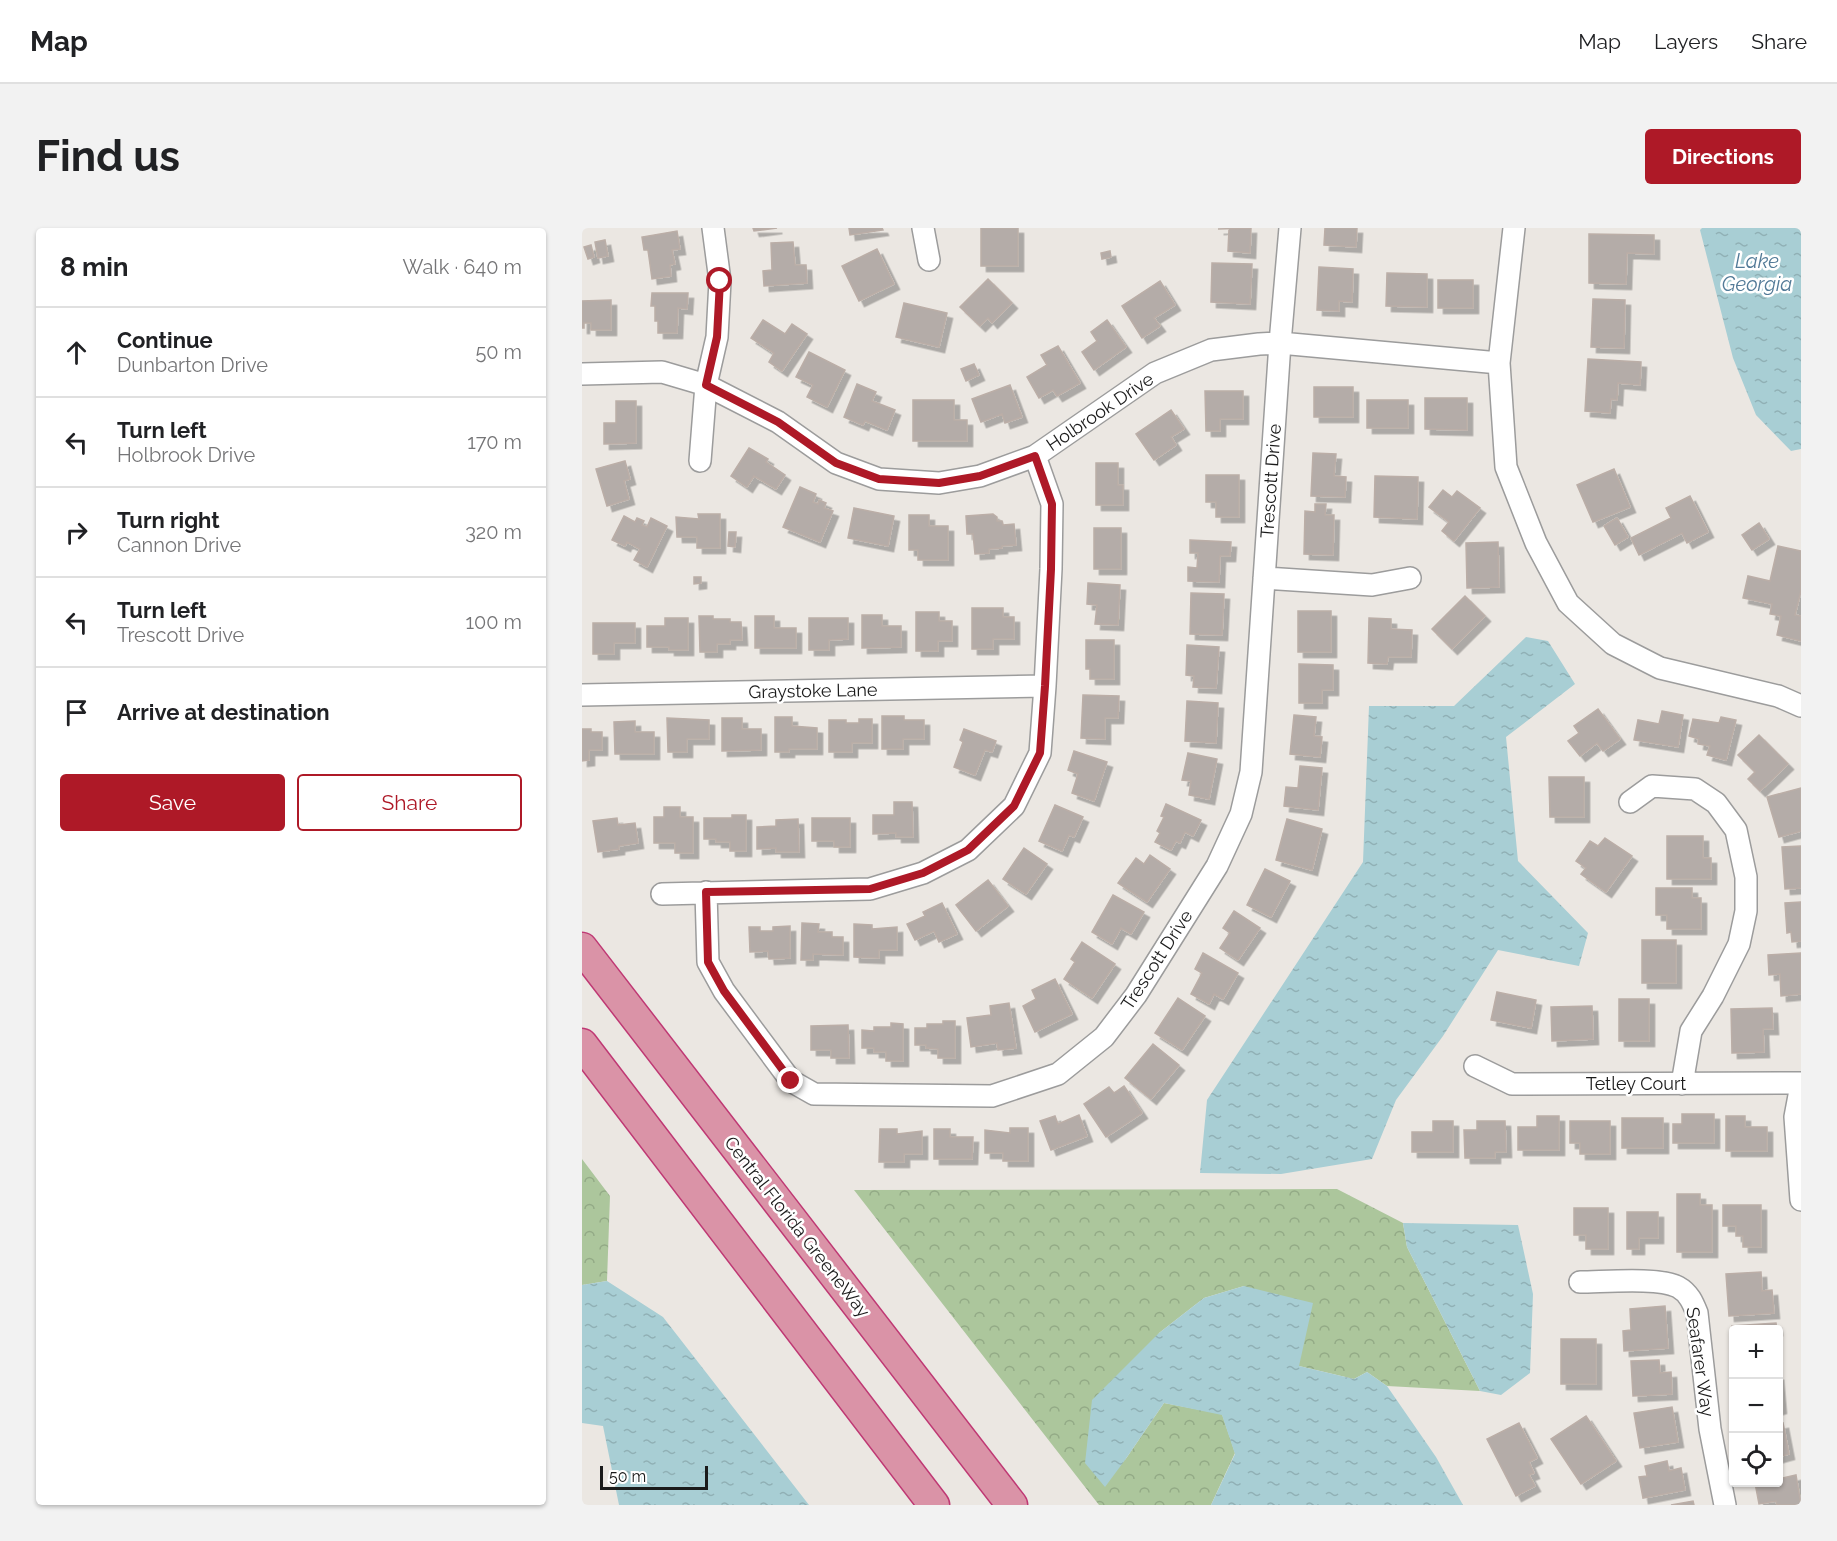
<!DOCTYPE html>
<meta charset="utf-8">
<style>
:root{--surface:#fff;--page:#f2f2f2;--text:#202124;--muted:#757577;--line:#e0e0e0;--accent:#ae1927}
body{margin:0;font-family:Raleway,sans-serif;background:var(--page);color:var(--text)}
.controls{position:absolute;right:18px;bottom:18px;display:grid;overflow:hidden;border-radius:6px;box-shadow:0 2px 4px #0004}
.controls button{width:54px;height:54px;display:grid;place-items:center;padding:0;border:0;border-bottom:2px solid var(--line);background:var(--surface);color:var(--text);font:30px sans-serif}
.scale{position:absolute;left:18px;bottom:15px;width:108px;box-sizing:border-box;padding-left:6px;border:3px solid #1b1b1b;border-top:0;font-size:16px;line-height:21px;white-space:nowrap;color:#1b1b1b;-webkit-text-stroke:4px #fff;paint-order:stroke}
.stop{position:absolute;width:18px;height:18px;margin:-14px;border:4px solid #ae1927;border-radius:50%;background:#fff}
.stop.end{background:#ae1927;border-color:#fff;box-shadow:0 2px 6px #0008}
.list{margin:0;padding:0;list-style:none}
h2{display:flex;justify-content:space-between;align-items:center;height:78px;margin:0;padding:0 24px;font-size:26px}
h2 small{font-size:20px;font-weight:400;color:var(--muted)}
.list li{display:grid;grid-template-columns:39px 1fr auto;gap:18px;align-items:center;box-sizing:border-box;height:90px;padding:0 24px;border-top:2px solid var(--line)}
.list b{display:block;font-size:22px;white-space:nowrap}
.list p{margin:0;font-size:20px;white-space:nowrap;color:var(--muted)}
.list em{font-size:20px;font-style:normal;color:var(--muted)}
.actions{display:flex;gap:12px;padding:18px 24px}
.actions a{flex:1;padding:14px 0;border:2px solid var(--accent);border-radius:6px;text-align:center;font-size:21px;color:var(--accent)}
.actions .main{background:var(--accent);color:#fff}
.icon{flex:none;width:33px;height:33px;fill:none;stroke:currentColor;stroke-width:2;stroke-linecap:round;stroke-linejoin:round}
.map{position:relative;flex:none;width:1219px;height:1277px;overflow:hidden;border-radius:6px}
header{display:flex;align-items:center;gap:36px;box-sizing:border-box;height:84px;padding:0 30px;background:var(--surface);border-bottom:2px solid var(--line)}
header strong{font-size:28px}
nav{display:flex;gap:33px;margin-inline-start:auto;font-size:21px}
.intro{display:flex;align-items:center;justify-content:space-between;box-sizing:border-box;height:144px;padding:0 36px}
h1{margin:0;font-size:42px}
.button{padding:15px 27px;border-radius:6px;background:var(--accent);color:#fff;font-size:21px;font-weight:700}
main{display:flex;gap:36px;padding:0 36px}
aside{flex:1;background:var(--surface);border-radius:6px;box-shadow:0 2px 4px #0004}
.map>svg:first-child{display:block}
</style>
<header>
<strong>Map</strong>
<nav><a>Map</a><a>Layers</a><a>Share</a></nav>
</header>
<div class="intro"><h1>Find us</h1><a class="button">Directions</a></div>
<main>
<aside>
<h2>8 min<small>Walk · 640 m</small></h2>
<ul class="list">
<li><svg class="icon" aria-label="ahead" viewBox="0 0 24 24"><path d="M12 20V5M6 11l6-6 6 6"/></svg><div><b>Continue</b><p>Dunbarton Drive</p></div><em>50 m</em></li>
<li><svg class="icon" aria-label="left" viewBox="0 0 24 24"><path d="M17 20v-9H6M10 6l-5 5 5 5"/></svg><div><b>Turn left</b><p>Holbrook Drive</p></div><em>170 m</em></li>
<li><svg class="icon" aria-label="right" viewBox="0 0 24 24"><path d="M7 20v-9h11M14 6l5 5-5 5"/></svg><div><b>Turn right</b><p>Cannon Drive</p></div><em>320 m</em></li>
<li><svg class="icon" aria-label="left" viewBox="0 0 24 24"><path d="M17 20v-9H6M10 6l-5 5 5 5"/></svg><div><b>Turn left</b><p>Trescott Drive</p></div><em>100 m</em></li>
<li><svg class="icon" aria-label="arrive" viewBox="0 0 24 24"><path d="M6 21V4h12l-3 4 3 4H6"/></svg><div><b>Arrive at destination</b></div></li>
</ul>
<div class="actions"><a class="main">Save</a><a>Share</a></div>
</aside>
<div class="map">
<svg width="1219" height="1277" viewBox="0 0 1219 1277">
<defs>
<pattern id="forest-crowns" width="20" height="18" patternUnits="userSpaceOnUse" patternTransform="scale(1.5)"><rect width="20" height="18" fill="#acc69c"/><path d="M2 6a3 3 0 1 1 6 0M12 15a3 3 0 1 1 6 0" fill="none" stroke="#93aa86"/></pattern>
<pattern id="water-ripples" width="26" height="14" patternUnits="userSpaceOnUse" patternTransform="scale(1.5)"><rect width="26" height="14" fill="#a8ced4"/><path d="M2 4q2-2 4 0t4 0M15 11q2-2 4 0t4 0" fill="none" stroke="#90b0b5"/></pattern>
<filter id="shadow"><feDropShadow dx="5.5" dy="5.5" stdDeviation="0" flood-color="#0004"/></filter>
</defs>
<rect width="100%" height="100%" fill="#ebe7e2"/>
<path fill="url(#forest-crowns)" d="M0 931 28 968 25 1053 0 1057Z
M755 961 821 995 825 1019 898 1163 805 1158 785 1144 772 1151 717 1138 662 1058 622 1070 577 1105 543 1232 582 1175 640 1186 653 1225 629 1277H517L272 962Z"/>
<path fill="url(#water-ripples)" d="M1120 0H1219V221L1209 223 1174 187 1151 130 1118 2Z
M944 409 966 413 993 456 924 509 936 633 1006 705 997 738 916 722 861 808 814 872 790 931 699 946 618 945 625 872 781 634 787 478H872Z
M821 995 936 997 951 1066 948 1145 919 1167 898 1163 825 1019Z
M25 1053 81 1089 227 1277H37L21 1198 0 1195V1057Z
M662 1058 731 1075 717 1138 772 1151 785 1144 805 1158 854 1229 881 1277H629L653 1226 640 1187 582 1175 543 1232 523 1259 503 1235 510 1172 577 1105 622 1070Z"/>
<path fill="#b4aca8" stroke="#bbaea7" stroke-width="1.5" filter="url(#shadow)" d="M171 0H195L172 3Z
M267 0H300L301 2 268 7Z
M399 0H436V38H399Z
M669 0 668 25 646 23 647 1H636Z
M743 0H775L774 19 742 17Z
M95 3 98 21 90 22 93 36 88 37 89 48 70 51 66 22H62L60 9Z
M1007 6 1072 7V26L1045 25 1044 56 1007 55Z
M23 12 26 28 16 30 13 14Z
M211 14 213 37H224L225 55 182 58 181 43 190 42 189 15Z
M9 17 12 29 6 31 2 19Z
M295 21 312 56 277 73 260 38Z
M528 23 529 29 520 31 519 25Z
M630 35 670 36 668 76 629 74Z
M737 39 771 41 770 74 757 73V83L735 82Z
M805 45 845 46V79L804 78Z
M406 51 430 75 410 95 406 90 398 98 378 79Z
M856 52H891V80H856Z
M578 53 593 77 572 90 578 98 560 110 540 78Z
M70 65H106L105 81 96 80 95 105H76V93H73V78H69Z
M1011 71 1043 72 1042 120 1009 119Z
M29 72V102H9V95H2V100H0V73Z
M322 75 365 85 357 119 314 109Z
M181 92 203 106 210 96 225 106 200 143 187 134 192 125 169 110Z
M525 92 544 119 512 142 500 124 515 113 509 104Z
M476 118 498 155 475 168 471 162 457 170 445 149 465 137 459 127Z
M227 124 263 142 245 179 225 169 231 157 214 149Z
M1006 131 1059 134 1058 157 1036 155 1035 172 1029 171 1028 185 1003 183Z
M392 136 397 147 384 153 379 141Z
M275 156 294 164 290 173 313 182 305 202 283 193 281 197 262 189Z
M428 157 440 189 423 195 420 186 399 194 390 171Z
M732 159H771V189H732Z
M623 163H661V191H638V203H624Z
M843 170H885V202L843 201Z
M331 172H372V192H385V213H331Z
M785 172H826V200H785Z
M34 173H54V215L22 216V195H34Z
M589 182 602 201 589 209 594 217 572 232 554 206Z
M167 220 186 231 184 234 203 247 194 261 172 248 165 259 149 248Z
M731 225 754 226 752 248 764 249 763 269 729 268Z
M43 233 48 251 42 253 47 271 25 278 14 241Z
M514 235H536V257H541V277H514Z
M1032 241 1048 279 1011 294 995 257Z
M624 247H657V289H634V274H624Z
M793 248 836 249 835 291 792 289Z
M218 259 234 266 231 274 236 276 237 272 244 275 242 280 251 283 238 314 201 299Z
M861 262 870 269 875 263 898 280 872 313 860 303 867 294 847 279Z
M1108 268 1126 304 1105 315 1100 305 1057 327 1049 310 1089 290 1084 280Z
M733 276H744L743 287H752L751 327 722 326 723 283 733 284Z
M272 280 312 288 306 318 266 310Z
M116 286H138V320H115V309H95L94 289 117 291Z
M411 286 415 289V293H420L421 297 432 296 434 317 420 318V320L407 321V325L393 326 391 306H385L384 288Z
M327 287H347V298H366V332H336V322H327Z
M42 288 53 294 55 290 62 293 60 297 65 299 69 290 85 298 65 339 52 332 58 321 45 314 43 318 30 312Z
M1035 290 1046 309 1033 317 1022 298Z
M1177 295 1187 311 1170 322 1160 307Z
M512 300H539V341H512Z
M147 304H154L153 319 146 318Z
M608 312 649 314 648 328H638L637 354 606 353V339L615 340 616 325H608Z
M916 314 917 359 885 360 884 315Z
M1196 318 1219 323V363L1213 387 1219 388V413L1195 407 1199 388 1188 386 1190 376 1161 370 1166 348 1188 353Z
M112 349H119V355L112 356Z
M506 355 538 357 536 397 513 396 515 377 505 376Z
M609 365 642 366 640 407 608 406Z
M883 368 903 388 870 421 850 401Z
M390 380H421V389H432V411H411V421H390Z
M716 383H749V424H716Z
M334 384H357V393H370V413H356V423H334Z
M280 387H300V398H319V419L280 420Z
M117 388H131V391H148V394H159L160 412H148V416H135V424H118Z
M173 388H192V400H214V420H173Z
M83 390H106V422H87V419H65V398H83Z
M227 390H266V411L247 412V422H227Z
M787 390 809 391V401L830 402 829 429H806L805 436 786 435Z
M11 395H53V415H32V426H11Z
M504 412H532V451H508V441H504Z
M605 417 637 419 634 460 611 459 612 448 604 447Z
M717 436 751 437V462H740V475H717Z
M501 467 537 468 536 490H523V511L499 510Z
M605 473 636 475 634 515 603 513Z
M1016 481 1038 511 1021 523 1015 515 998 528 986 513 997 505 992 498Z
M1080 483 1101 487 1096 519 1052 512 1056 492 1077 496Z
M712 487 734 489 732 508 740 509 738 529 708 526Z
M300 488H322V492H342V511H321V521H300Z
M193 489H210V498L235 500V521H207V524H193Z
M1139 489 1154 492 1144 532 1125 527 1128 518 1116 516 1117 511 1107 508 1111 491 1137 495Z
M85 490 127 492V511H105V524H86Z
M140 490H160V501H179V522L140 523Z
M277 491H290V515H270V524H247V492H264V495H277Z
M53 493V504H72V526H33L32 494Z
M0 501H9V504H20V522H7V532L0 533Z
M382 501 414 513 410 524 403 522 393 547 372 539 381 514 378 512Z
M1177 507 1206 536 1178 563 1166 551 1173 544 1156 527Z
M492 523 525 534 512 573 490 565 496 546 486 542Z
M606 525 635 531 627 571 607 567 609 553 600 552Z
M718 538 740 540 736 582 702 578 704 559 716 560Z
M967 549H1002V589H968Z
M1219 560V603L1197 609 1185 569Z
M312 574H330L331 609H314V605L291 606V587H312Z
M584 576 619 592 611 608 603 604 598 615 594 613 589 622 573 614 578 605 575 603 582 589 579 588Z
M473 577 501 589 492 609 487 607 480 623 457 613Z
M82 579H98V589H111V625H93V615H72V589H82Z
M150 587H164V623H148V614H134V611H122V590H150Z
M35 590 36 597 53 595 56 615 37 618V621L16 624 11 593Z
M230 590H268V619H252V613H230Z
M216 591 217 624H194V620L175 621V599L194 598V592Z
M705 591 740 601 730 642 694 632Z
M1085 608H1121V630H1129V651H1085Z
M1023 610 1050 628 1024 664 999 646 1004 640 994 633 1008 613 1016 618Z
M1219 618V660L1203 661 1200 619Z
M442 620 465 636 444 666 421 651Z
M568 627 588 641 565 674 536 655 554 630 562 636Z
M683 641 708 653 689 689 665 677Z
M406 652 426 678 394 703 374 677Z
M1074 660H1110V670H1119V701H1085V687H1074Z
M531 667 562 684 549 706 539 700 530 716 510 704Z
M1219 674V713L1210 714 1209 704 1205 705 1203 675Z
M360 675 375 706 357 714 352 703 333 712 325 696 343 688 341 684Z
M652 683 678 700 656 732 638 720 648 705 641 700Z
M220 695 237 696 236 704H250V709H261V727L231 726V732H219Z
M272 696 290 697V701L315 699V722H297V730L272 729Z
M208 698V730L187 731 186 723 168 724 167 699H178V703H191V699Z
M1060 712H1094V755H1060Z
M500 714 533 736 510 770 482 751 493 734 489 731Z
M621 725 656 745 641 771 632 766 627 776 609 766 620 745 613 741Z
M1219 725V766L1199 768 1198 746 1187 747 1186 727Z
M473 751 490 786 453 804 441 778 454 771 450 762Z
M915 764 954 772 949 800 909 792Z
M596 770 623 788 600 822 573 805Z
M1037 771H1067V813H1037Z
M427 775 434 820 416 822 415 815 389 819 385 790 409 787 408 778Z
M1010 778 1011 811 970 813 969 779Z
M1190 780 1191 801H1181L1182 824 1150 825 1149 781Z
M361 793H373V830H356V821L344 820V817H333V800H345V796H361Z
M309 795 321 796V833H304V824H292V820H280V802L292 803V799H309Z
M266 797 267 830H249V822H229V798Z
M571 816 597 837 569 871 543 850Z
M542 858 560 885 524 909 502 876 527 859 532 865Z
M1100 886H1132V915H1091V896H1100Z
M497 887 505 908 469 922 458 893 473 888 476 896Z
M955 888H977V922H936V899H955Z
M1144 888H1163V899H1185V923H1144Z
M1040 890H1081V920H1040Z
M851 893H871V924H830V904H851Z
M895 893H923L924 924H913V930H883L882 902H895Z
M988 893H1028V926H998V915H988Z
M428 900H446V933H421V925H403V902L428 905Z
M298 901H315V906L340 903V926H322V934H297Z
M352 901H368V909H391L390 931H352Z
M1095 966H1118V977H1130V1024H1095Z
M1141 977H1179V1019H1161V1008H1154V998H1141Z
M992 980H1026V1021H1004V1007H992Z
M1045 984H1076V1010H1057V1021H1045Z
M1179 1044 1180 1063 1190 1062 1192 1085 1147 1088 1144 1046Z
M1083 1078 1086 1120 1042 1123 1041 1103 1049 1102 1048 1081Z
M1194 1095 1195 1102H1152L1151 1111 1150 1098Z
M979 1111H1014V1156H979Z
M1077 1132 1078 1145 1089 1144 1090 1166 1051 1168 1049 1133Z
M1196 1146 1199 1180 1196 1181Z
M1090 1179 1096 1214 1058 1220 1052 1185Z
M1004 1188 1034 1233 999 1256 969 1211Z
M937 1195 955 1230 947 1234 952 1245 947 1247 953 1258 934 1268 905 1211Z
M1201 1195 1207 1226 1196 1229V1196Z
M1085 1233 1087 1243 1099 1240 1103 1262 1061 1270 1057 1249 1065 1248 1063 1238Z
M1214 1247 1219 1277H1195L1194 1273 1177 1276 1173 1255 1196 1254V1251Z
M1111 1273 1112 1277H1089Z"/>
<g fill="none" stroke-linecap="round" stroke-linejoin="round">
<defs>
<path id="minor" d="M341 0 347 32
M932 0 917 135 924 239 954 315 986 375 1031 416 1078 440 1196 468 1219 478
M0 146 80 144 124 157 196 194 254 235 297 251 357 255 398 248 453 228 573 145 629 122 677 116 698 115 917 135
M118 233 124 157 135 109 138 53 131 0
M682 350 790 357 828 350
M0 467 463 458
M1048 574 1070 558 1113 561 1134 575 1154 602 1164 649V683L1157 716 1131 768 1109 803 1100 856
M124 664 126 734 142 763 209 853 232 866 410 868 476 846 522 809 554 767 635 638 659 586 669 544 698 115 708 0
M80 666 288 661 341 645 386 622 432 578 458 525 463 458 469 341 470 276 453 228
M893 838 930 856 1219 855
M1219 857 1213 889 1219 972
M998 1054C1022 1054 1077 1049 1096 1059 1107 1065 1111 1075 1115 1085L1128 1201 1143 1277"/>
<path id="highway" d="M0 720 430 1277
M0 816 352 1277"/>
</defs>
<use href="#minor" stroke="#9c9c9c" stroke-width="24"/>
<use href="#highway" stroke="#bf3974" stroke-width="33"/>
<use href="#minor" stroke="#fff" stroke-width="21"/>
<use href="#highway" stroke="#da93a7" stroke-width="30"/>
</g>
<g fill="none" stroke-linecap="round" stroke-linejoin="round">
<path stroke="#ae1927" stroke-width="8" d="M138 53 135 109 124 157 196 194 254 235 297 251 357 255 398 248 453 228 470 276 469 341 463 458 458 525 432 578 386 622 341 645 288 661 124 664 126 734 142 763 209 853"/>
</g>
<g text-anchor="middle" stroke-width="5" stroke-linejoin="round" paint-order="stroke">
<g font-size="18" fill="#1b1b1b" stroke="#fff">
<text transform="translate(518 184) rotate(-34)" y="6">Holbrook Drive</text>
<text transform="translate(689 253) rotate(-86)" y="6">Trescott Drive</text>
<text transform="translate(231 463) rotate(-1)" y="6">Graystoke Lane</text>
<text transform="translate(575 732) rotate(-57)" y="6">Trescott Drive</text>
<text x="1054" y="862">Tetley Court</text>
<text transform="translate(215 999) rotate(52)" y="6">Central Florida GreeneWay</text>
<text transform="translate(1118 1134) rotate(82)" y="6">Seafarer Way</text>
</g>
<g font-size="20" font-style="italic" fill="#527a97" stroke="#fff">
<text x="1175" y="40">Lake<tspan x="1175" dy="23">Georgia</tspan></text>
</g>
</g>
</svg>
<div class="controls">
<button>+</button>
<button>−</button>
<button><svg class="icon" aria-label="locate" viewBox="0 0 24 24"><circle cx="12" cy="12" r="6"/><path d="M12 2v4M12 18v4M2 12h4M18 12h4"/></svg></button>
</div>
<div class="scale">50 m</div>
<div class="stop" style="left:138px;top:53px"></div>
<div class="stop end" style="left:209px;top:853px"></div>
</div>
</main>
